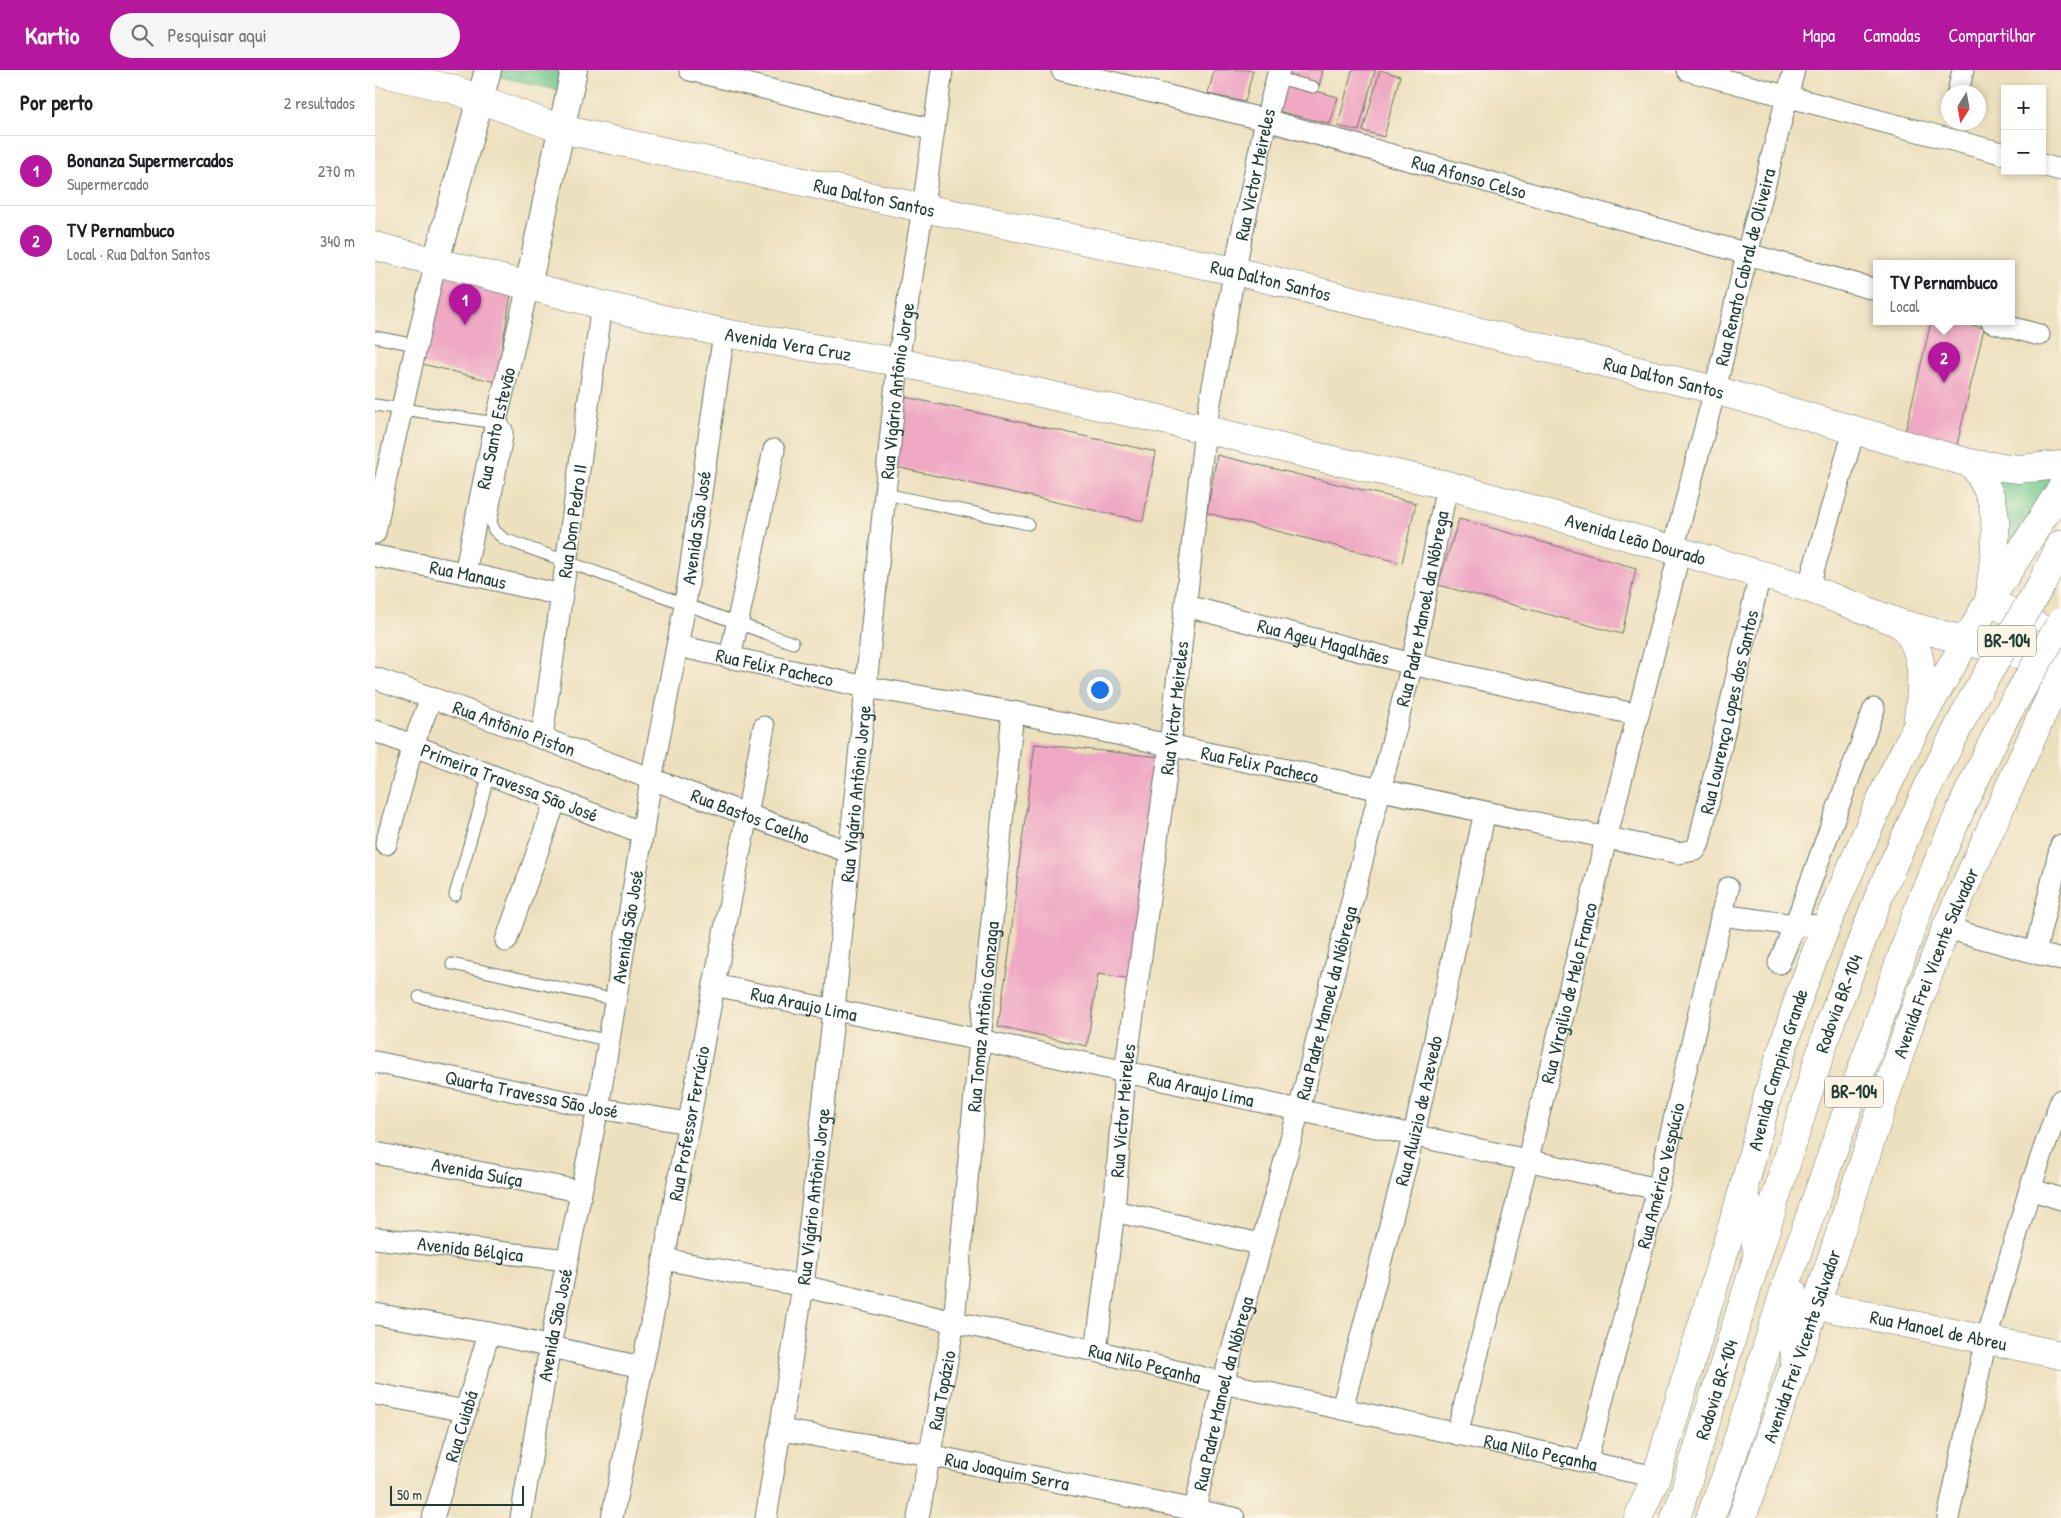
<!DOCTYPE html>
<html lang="pt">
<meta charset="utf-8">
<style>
:root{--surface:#fff;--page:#f6f6f6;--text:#202124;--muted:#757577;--line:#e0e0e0;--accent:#b5179e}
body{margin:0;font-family:"Patrick Hand",sans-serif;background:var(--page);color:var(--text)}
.controls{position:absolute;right:15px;top:15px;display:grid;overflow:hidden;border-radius:0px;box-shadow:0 2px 8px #0003}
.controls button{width:45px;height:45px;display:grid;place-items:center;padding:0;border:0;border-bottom:1px solid var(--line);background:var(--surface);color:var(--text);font:25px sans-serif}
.compass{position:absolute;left:1566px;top:15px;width:45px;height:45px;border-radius:50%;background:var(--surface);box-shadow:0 2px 8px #0003;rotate:191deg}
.scale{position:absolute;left:15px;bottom:12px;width:134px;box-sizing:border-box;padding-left:5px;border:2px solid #1f3d34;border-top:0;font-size:14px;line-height:18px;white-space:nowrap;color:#1f3d34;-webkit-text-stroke:4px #fcf5e5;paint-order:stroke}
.you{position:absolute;left:724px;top:619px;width:18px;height:18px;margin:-12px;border:4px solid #fff;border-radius:50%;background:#1a73e8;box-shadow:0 0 0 8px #1a73e833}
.badge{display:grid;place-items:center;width:32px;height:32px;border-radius:50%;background:var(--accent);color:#fff;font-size:16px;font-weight:700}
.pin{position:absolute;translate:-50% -41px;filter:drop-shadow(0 1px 2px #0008)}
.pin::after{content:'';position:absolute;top:26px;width:18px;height:15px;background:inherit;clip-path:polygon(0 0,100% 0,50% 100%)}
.popup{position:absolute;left:1498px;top:190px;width:142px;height:65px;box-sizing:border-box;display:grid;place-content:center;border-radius:0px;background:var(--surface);filter:drop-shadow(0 1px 4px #0005);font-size:16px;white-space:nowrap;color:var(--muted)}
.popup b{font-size:19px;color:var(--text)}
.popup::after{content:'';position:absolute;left:50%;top:100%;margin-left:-10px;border:10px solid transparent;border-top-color:var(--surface)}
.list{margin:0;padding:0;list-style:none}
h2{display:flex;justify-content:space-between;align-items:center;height:65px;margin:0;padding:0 20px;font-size:21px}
h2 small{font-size:16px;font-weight:400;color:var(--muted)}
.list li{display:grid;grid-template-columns:32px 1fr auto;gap:15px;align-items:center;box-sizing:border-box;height:70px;padding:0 20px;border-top:1px solid var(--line)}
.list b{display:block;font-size:19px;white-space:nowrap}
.list p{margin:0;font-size:16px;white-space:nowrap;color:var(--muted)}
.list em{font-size:16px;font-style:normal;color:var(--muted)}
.icon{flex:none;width:28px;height:28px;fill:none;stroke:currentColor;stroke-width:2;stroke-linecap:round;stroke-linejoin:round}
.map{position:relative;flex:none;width:1686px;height:1448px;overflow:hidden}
header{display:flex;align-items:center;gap:30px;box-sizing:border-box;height:70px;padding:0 25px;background:var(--accent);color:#fff}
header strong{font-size:24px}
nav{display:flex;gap:28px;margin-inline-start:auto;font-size:18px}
.search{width:350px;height:45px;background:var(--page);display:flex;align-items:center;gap:12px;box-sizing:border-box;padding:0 18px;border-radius:28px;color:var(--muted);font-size:19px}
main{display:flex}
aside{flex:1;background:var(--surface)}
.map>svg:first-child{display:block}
</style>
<header>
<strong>Kartio</strong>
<div class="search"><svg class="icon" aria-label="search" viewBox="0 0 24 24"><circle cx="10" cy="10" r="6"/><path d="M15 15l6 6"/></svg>Pesquisar aqui</div>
<nav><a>Mapa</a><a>Camadas</a><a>Compartilhar</a></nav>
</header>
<main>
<aside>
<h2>Por perto<small>2 resultados</small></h2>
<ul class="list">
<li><span class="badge">1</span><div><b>Bonanza Supermercados</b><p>Supermercado</p></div><em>270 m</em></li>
<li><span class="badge">2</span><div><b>TV Pernambuco</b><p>Local · Rua Dalton Santos</p></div><em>340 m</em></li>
</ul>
</aside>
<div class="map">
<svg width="1686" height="1448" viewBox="0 0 1686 1448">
<rect width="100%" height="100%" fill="#fcf5e5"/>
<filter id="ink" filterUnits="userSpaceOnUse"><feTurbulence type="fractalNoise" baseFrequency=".02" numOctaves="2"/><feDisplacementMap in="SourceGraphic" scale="10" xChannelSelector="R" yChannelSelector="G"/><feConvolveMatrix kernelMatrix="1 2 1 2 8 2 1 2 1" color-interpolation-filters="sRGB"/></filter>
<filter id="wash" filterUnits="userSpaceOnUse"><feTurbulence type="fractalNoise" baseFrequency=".0096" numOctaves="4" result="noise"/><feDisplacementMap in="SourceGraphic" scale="20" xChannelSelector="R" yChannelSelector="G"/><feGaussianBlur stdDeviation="1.12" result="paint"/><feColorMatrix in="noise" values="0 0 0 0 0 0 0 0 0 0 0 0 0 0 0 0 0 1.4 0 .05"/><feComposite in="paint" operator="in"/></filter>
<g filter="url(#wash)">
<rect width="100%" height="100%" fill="#ede0be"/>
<path fill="#71c88e" stroke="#488261" d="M119 0H192L187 21 118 5Z
M1603 398 1686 399 1621 515Z"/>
<g id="blocks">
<path fill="#efa9c4" d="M839 0H878L870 32 833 24Z
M911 0H948L944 16 909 8Z
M977 0H1000L984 61 963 56Z
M1005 0 1025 6 1009 67 988 61Z
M910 13 963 27 955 54 903 41Z
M63 202 137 219 121 312 39 292Z
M1556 252H1582L1609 258 1581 379 1529 367Z
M526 326 781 382 768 451 516 396Z
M842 385 1041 433 1027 493 832 443Z
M1084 449 1261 498 1247 564 1063 515Z
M660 674 786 687 758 909 723 904 712 976 623 956 633 892 645 786Z"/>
</g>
</g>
<g filter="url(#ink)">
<use href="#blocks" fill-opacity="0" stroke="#677664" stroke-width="1"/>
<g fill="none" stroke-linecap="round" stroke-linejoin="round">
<defs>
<path id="service" d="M902 8 938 17
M0 267 41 275
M0 335 128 354 132 359V366L116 452 119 460 129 469 418 573
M510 424 653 454
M80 825 114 704
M77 894 241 930
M44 927 235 971"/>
<g id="minor">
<path d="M315 0 559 60"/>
<path id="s1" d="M687 0 891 50 1502 220"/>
<path d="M1312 0 1630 84"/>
<path d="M1583 22 1588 0"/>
<path d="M1667 95 1686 100"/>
<path d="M1617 252 1664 265"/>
<path d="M0 463 11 407 61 191"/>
<path id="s2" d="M1298 480 1340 320 1372 184 1419 0"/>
<path id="s3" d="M0 486 90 503 186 525"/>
<path id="s4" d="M90 503 121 352 153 216"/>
<path d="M1433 518 1479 361"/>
<path id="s5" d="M811 536 1037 594 1263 645"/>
<path id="s6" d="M303 576 491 617 638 642 1304 783 1320 780 1324 773 1385 504"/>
<path d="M355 588 399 380"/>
<path id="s7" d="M0 608C159 663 316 725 474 782"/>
<path id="s8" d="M0 661 268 763"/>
<path id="s9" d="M167 667 227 235"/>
<path d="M11 774 38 675 56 628"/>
<path d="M1346 845 1420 855 1451 856"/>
<path d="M1571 858 1686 890"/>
<path d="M131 871 181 729"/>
<path d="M1660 882 1686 775"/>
<path d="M1404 893 1420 855 1499 639"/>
<path id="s10" d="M339 915 605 970 1283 1119"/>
<path id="s11" d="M0 992 223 1038 313 1053"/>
<path id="s12" d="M0 1083 205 1121"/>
<path d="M1655 1119 1686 1129"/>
<path d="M739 1141 885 1174"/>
<path id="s13" d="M0 1168 192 1190"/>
<path id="s14" d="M289 1189 428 1216 579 1252 721 1281 848 1313 1281 1407"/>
<path d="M0 1244 114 1263 266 1297"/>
<path id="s15" d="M721 1281 739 1141 750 1002 795 676 830 359 865 173 891 50 904 0"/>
<path d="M0 1324 91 1341"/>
<path id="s16" d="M967 1339 1039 1064 1110 742"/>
<path id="s17" d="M406 1360 554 1385 859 1448"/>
<path id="s18" d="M1082 1364 1153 1089 1231 769 1305 481"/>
<path id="s19" d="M1211 1392 1283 1119 1353 818"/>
<path id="s20" d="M58 1448 114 1263"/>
<path id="s21" d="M146 1448 175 1276 223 1038 276 710 310 535 349 263"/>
<path id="s22" d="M237 1448 289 1189 339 915 389 657"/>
<path id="s23" d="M391 1448 428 1216 459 940 523 292 548 138 567 0"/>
<path id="s24" d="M543 1448 579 1252 605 970 638 642"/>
<path id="s25" d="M818 1448 848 1313 924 1040 1037 594 1072 415"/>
<path d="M1573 1448 1611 1269 1655 1119 1686 1030"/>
</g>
<path id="tertiary" d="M61 191 113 0
M153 216 199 0"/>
<g id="secondary">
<path id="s26" d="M0 1 77 19 186 59 548 138 860 201 1340 320 1598 394 1644 399 1686 395"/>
<path id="s27" d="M0 176 227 235 349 263 523 292 830 359 948 388 1072 415 1433 518 1524 553 1686 596"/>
<path d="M1598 394C1605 406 1613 418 1617 431 1625 461 1617 501 1614 531L1686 569"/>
<path d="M1524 553C1551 576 1548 615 1543 647"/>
<path id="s28" d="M1441 1235 1686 1285"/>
<path id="s29" d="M1263 1448 1281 1407 1369 1117 1394 1021 1425 924 1451 856 1511 718 1542 656 1614 531 1686 419"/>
<path id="s30" d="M1367 1448 1441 1235 1535 953 1571 858 1686 603"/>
</g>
<g id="trunk">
<path d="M1667 513 1686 474"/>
<path d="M1369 1117 1382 1180"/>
<path d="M1417 1221 1420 1297"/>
<path id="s31" d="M1300 1448 1304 1439 1453 959 1506 821 1553 717 1597 630"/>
<path d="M1335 1448 1352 1403 1416 1200 1548 826 1590 730 1629 649"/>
</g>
</defs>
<use href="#service" stroke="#677664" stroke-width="13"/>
<use href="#minor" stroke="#677664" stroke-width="23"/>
<use href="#tertiary" stroke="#677664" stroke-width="28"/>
<use href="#secondary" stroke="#677664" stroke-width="29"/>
<use href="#trunk" stroke="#677664" stroke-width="29"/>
<use href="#service" stroke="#fff" stroke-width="11"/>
<use href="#minor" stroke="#fff" stroke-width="21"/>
<use href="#tertiary" stroke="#fff" stroke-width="26"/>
<use href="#secondary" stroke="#fff" stroke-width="28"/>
<use href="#trunk" stroke="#fff" stroke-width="28"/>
<defs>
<path id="trunk-bridge" d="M1597 630 1667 513
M1629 649 1686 552"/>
</defs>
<use href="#trunk-bridge" stroke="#677664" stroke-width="29" stroke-linecap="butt"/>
<use href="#trunk-bridge" stroke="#fff" stroke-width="28"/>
</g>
</g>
<g text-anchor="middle" stroke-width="4" stroke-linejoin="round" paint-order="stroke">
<g fill="#fcf5e5" stroke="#617469" stroke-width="1">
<rect x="1603" y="555.5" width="58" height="31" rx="4"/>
<rect x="1450" y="1006.5" width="58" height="31" rx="4"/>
</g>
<g font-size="18" font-weight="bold" fill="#1f3d34">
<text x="1632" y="577">BR-104</text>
<text x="1479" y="1028">BR-104</text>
</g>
<g font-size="19" fill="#1f3d34" stroke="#fcf5e5">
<text dy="7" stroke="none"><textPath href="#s15" startOffset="1188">Rua Victor Meireles</textPath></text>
<text dy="7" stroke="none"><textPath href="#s1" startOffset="421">Rua Afonso Celso</textPath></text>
<text dy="7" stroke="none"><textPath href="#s26" startOffset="516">Rua Dalton Santos</textPath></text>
<text dy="7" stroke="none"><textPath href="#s2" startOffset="292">Rua Renato Cabral de Oliveira</textPath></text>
<text dy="7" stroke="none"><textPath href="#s26" startOffset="921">Rua Dalton Santos</textPath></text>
<text dy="7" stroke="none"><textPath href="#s27" startOffset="425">Avenida Vera Cruz</textPath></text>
<text dy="7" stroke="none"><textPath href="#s26" startOffset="1326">Rua Dalton Santos</textPath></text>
<text dy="7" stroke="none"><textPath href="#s23" startOffset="1135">Rua Vigário Antônio Jorge</textPath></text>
<text dy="7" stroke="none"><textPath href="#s4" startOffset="148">Rua Santo Estevão</textPath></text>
<text dy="7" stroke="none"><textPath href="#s9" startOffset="218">Rua Dom Pedro II</textPath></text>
<text dy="7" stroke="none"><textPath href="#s21" startOffset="1006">Avenida São José</textPath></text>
<text dy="7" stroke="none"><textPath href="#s27" startOffset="1295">Avenida Leão Dourado</textPath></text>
<text dy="7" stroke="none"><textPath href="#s3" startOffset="95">Rua Manaus</textPath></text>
<text dy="7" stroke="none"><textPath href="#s25" startOffset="938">Rua Padre Manoel da Nóbrega</textPath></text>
<text dy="7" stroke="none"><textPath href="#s5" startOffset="142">Rua Ageu Magalhães</textPath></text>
<text dy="7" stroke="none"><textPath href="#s6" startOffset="99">Rua Felix Pacheco</textPath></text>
<text dy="7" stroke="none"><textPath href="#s15" startOffset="648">Rua Victor Meireles</textPath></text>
<text dy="7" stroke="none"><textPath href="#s6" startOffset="1181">Rua Lourenço Lopes dos Santos</textPath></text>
<text dy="7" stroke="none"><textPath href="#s7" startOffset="148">Rua Antônio Piston</textPath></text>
<text dy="7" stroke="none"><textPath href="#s6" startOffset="594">Rua Felix Pacheco</textPath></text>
<text dy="7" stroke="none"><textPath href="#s8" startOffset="144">Primeira Travessa São José</textPath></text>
<text dy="7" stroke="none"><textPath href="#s23" startOffset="730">Rua Vigário Antônio Jorge</textPath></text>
<text dy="7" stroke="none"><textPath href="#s7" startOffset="400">Rua Bastos Coelho</textPath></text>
<text dy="7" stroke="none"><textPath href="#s21" startOffset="601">Avenida São José</textPath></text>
<text dy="7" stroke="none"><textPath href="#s30" startOffset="588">Avenida Frei Vicente Salvador</textPath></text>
<text dy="7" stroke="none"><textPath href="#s18" startOffset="455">Rua Virgilio de Melo Franco</textPath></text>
<text dy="7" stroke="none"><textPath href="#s25" startOffset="532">Rua Padre Manoel da Nóbrega</textPath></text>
<text dy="7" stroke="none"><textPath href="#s31" startOffset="540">Rodovia BR-104</textPath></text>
<text dy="7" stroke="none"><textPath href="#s10" startOffset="92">Rua Araujo Lima</textPath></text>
<text dy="7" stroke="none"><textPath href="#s24" startOffset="506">Rua Tomaz Antônio Gonzaga</textPath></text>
<text dy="7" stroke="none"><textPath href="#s29" startOffset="470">Avenida Campina Grande</textPath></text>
<text dy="7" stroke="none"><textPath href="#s10" startOffset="498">Rua Araujo Lima</textPath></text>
<text dy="7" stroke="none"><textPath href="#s11" startOffset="160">Quarta Travessa São José</textPath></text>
<text dy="7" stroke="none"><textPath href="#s15" startOffset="242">Rua Victor Meireles</textPath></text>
<text dy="7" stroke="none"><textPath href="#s16" startOffset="308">Rua Aluizio de Azevedo</textPath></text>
<text dy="7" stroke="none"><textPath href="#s22" startOffset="402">Rua Professor Ferrúcio</textPath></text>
<text dy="7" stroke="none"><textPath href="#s12" startOffset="104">Avenida Suíça</textPath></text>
<text dy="7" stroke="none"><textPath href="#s19" startOffset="296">Rua Américo Vespúcio</textPath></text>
<text dy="7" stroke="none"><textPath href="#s23" startOffset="325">Rua Vigário Antônio Jorge</textPath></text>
<text dy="7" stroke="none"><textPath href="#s13" startOffset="96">Avenida Bélgica</textPath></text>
<text dy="7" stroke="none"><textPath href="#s21" startOffset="196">Avenida São José</textPath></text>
<text dy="7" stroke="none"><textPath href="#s28" startOffset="125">Rua Manoel de Abreu</textPath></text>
<text dy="7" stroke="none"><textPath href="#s30" startOffset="182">Avenida Frei Vicente Salvador</textPath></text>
<text dy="7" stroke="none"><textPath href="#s14" startOffset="492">Rua Nilo Peçanha</textPath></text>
<text dy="7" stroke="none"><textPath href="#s31" startOffset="135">Rodovia BR-104</textPath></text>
<text dy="7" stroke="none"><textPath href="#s24" startOffset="130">Rua Topázio</textPath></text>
<text dy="7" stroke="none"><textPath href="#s25" startOffset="128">Rua Padre Manoel da Nóbrega</textPath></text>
<text dy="7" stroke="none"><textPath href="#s20" startOffset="96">Rua Cuiabá</textPath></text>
<text dy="7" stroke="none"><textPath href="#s14" startOffset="898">Rua Nilo Peçanha</textPath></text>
<text dy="7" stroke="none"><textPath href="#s17" startOffset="230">Rua Joaquim Serra</textPath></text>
</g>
</g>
</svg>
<div class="controls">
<button>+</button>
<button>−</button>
</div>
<svg class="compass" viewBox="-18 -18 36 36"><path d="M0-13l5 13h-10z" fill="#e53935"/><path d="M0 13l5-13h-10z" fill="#757577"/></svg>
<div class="scale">50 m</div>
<div class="you"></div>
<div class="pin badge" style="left:90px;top:255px">1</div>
<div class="pin badge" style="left:1569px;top:313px">2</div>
<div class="popup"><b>TV Pernambuco</b>Local</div>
</div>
</main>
